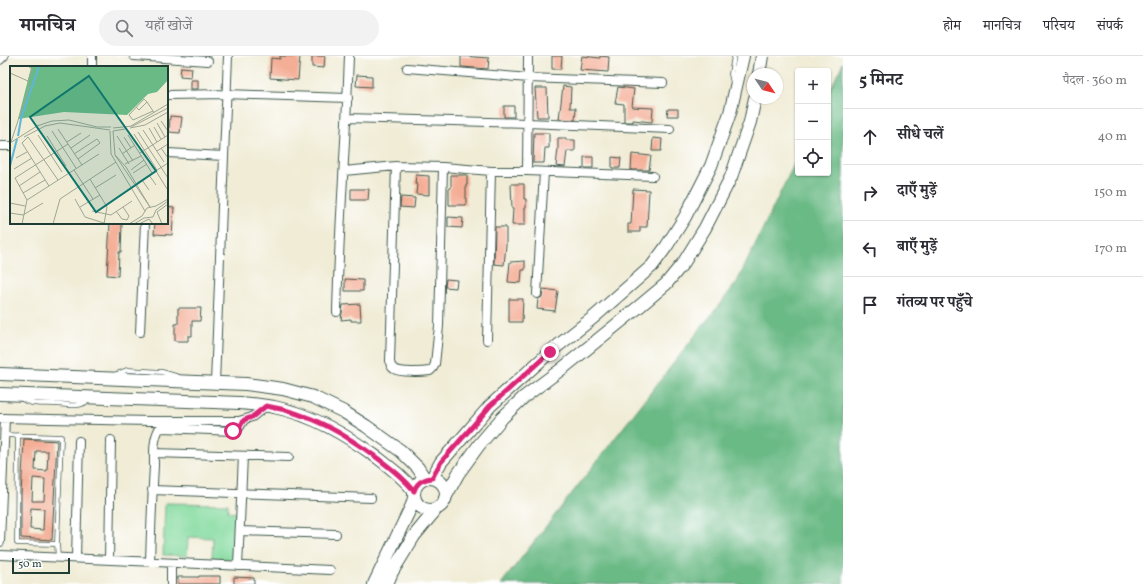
<!DOCTYPE html>
<html lang="hi">
<meta charset="utf-8">
<style>
:root{--surface:#fff;--page:#f2f2f3;--text:#2b2b33;--muted:#7c7c81;--line:#e1e1e2}
body{margin:0;font-family:Vollkorn,"Noto Serif Devanagari",serif;background:var(--page);color:var(--text)}
.controls{position:absolute;right:12px;top:12px;display:grid;overflow:hidden;border-radius:4px;box-shadow:0 1px 3px #0004}
.controls button{width:36px;height:36px;display:grid;place-items:center;padding:0;border:0;border-bottom:1px solid var(--line);background:var(--surface);color:var(--text);font:20px sans-serif}
.compass{position:absolute;left:747px;top:12px;width:36px;height:36px;border-radius:50%;background:var(--surface);box-shadow:0 1px 3px #0004;rotate:125deg}
.scale{position:absolute;left:12px;bottom:10px;width:58px;box-sizing:border-box;padding-left:4px;border:2px solid #1f3d34;border-top:0;font-size:11px;line-height:14px;white-space:nowrap;color:#1f3d34;-webkit-text-stroke:3px #fff;paint-order:stroke}
.stop{position:absolute;width:12px;height:12px;margin:-9px;border:3px solid #db2777;border-radius:50%;background:#fff}
.stop.end{background:#db2777;border-color:#fff;box-shadow:0 1px 4px #0008}
.list{margin:0;padding:0;list-style:none}
h2{display:flex;justify-content:space-between;align-items:center;height:52px;margin:0;padding:0 16px;font-size:17px}
h2 small{font-size:13px;font-weight:400;color:var(--muted)}
.list li{display:grid;grid-template-columns:26px 1fr auto;gap:12px;align-items:center;box-sizing:border-box;height:56px;padding:0 16px;border-top:1px solid var(--line)}
.list b{display:block;font-size:15px;white-space:nowrap}
.list em{font-size:13px;font-style:normal;color:var(--muted)}
.icon{flex:none;width:22px;height:22px;fill:none;stroke:currentColor;stroke-width:2;stroke-linecap:round;stroke-linejoin:round}
.map{position:relative;flex:none;width:843px;height:528px;overflow:hidden}
header{display:flex;align-items:center;gap:24px;box-sizing:border-box;height:56px;padding:0 20px;background:var(--surface);border-bottom:1px solid var(--line)}
header strong{font-size:19px}
nav{display:flex;gap:22px;margin-inline-start:auto;font-size:14px}
.search{width:280px;height:36px;background:var(--page);display:flex;align-items:center;gap:10px;box-sizing:border-box;padding:0 14px;border-radius:22px;color:var(--muted);font-size:15px}
main{display:flex}
aside{flex:1;background:var(--surface)}
.map>svg:first-child{display:block}
</style>
<header>
<strong>मानचित्र</strong>
<div class="search"><svg class="icon" aria-label="search" viewBox="0 0 24 24"><circle cx="10" cy="10" r="6"/><path d="M15 15l6 6"/></svg>यहाँ खोजें</div>
<nav><a>होम</a><a>मानचित्र</a><a>परिचय</a><a>संपर्क</a></nav>
</header>
<main>
<div class="map">
<svg width="843" height="528" viewBox="0 0 843 528">
<rect width="100%" height="100%" fill="#fff"/>
<filter id="ink" filterUnits="userSpaceOnUse"><feTurbulence type="fractalNoise" baseFrequency=".025" numOctaves="2"/><feDisplacementMap in="SourceGraphic" scale="8" xChannelSelector="R" yChannelSelector="G"/><feConvolveMatrix kernelMatrix="1 2 1 2 8 2 1 2 1" color-interpolation-filters="sRGB"/></filter>
<filter id="wash" filterUnits="userSpaceOnUse"><feTurbulence type="fractalNoise" baseFrequency=".012" numOctaves="4" result="noise"/><feDisplacementMap in="SourceGraphic" scale="16" xChannelSelector="R" yChannelSelector="G"/><feGaussianBlur stdDeviation="0.9" result="paint"/><feColorMatrix in="noise" values="0 0 0 0 0 0 0 0 0 0 0 0 0 0 0 0 0 1.4 0 .05"/><feComposite in="paint" operator="in"/></filter>
<g filter="url(#wash)">
<rect width="100%" height="100%" fill="#f0ecd6"/>
<path fill="#83da9e" stroke="#518c69" d="M165 447 228 448V456L239 457 237 504 212 502 213 482 188 481 187 500 163 499Z"/>
<path fill="#6aba85" stroke="#447c5c" d="M843 7V528H501L737 226 798 100V117H828V38Z"/>
<g id="blocks">
<path fill="#f4ae96" fill-rule="evenodd" d="M280 0H300L298 24 270 22 271 2 280 3Z
M312 0H325L324 12 312 11Z
M461 0 489 2 488 13 461 11Z
M552 0H562L561 13H552Z
M582 0 600 2V0L609 1 608 16 580 14Z
M181 11 192 12 191 21 180 20Z
M357 19 372 20V31L356 30Z
M191 24H198V33H191Z
M563 30 571 31 570 52H576L575 64 559 63Z
M618 31 634 33 632 51 653 52 652 66 633 64V66H624V48L615 47Z
M535 32H547L548 61H537Z
M504 50H514V61H504Z
M668 53H678V60H667Z
M170 60 182 61 180 77 169 76Z
M534 77H549V92H545L544 107H533Z
M558 82H566V84H575V95H567L565 111 556 110 558 93Z
M653 82 662 83 661 95H652Z
M632 98 651 100 649 114H631Z
M584 101H593V112H584Z
M612 101 621 102 620 112H612Z
M416 119 429 120V139L416 138 417 128H415Z
M451 119H467V129H466V149H449V132H451Z
M511 128H524V143H526V152H525V169H512L513 153H512Z
M351 133H369L368 144H351Z
M633 133 649 134 647 171H640V176H628V168H631Z
M401 141 415 142 414 152 400 151Z
M167 151 174 152 172 179 154 178 155 167H167Z
M448 161 463 162 462 172 448 171Z
M110 167H122L121 196H119L118 220 107 219Z
M495 171H506V189L504 209 494 208Z
M525 205V214H522L521 227 508 226 510 206Z
M345 223 363 224V235H345Z
M446 223 457 224 456 232 445 231Z
M543 233 558 235 555 255 537 253 538 243 542 241Z
M509 243H523L522 266H509Z
M360 248 361 265H351V263L341 264 343 249Z
M178 252H201L200 265H192V280H188V285H175V268H178Z
M24 383 57 385 52 484 21 482V439ZM36 395H48L47 415 35 414ZM33 422 45 423 44 445H32ZM31 452 44 453 43 474 30 473Z
M199 520H220V528H178V521H199Z
M234 521 254 522V528H234Z"/>
</g>
</g>
<g filter="url(#ink)">
<use href="#blocks" fill-opacity="0" stroke="#3e574c" stroke-width="1"/>
<g fill="none" stroke-linecap="round" stroke-linejoin="round">
<defs>
<path id="lane" d="M733 27 731 18 734 0
M114 319 127 314 162 316 179 321
M21 342C31 350 43 347 55 348 63 348 71 350 78 349 82 349 86 346 90 344
M4 379 61 381 57 488 17 487 18 379
M57 488 58 502"/>
<path id="street" d="M134 0 208 5
M0 4 4 0
M92 11V0
M407 12 529 22 663 27
M167 39 226 38 348 42
M347 62 528 67 670 73
M0 90H11
M167 97 224 100
M396 110 390 305C390 309 391 311 394 313 401 317 422 316 430 315L433 312 435 308 439 270 443 111
M344 115 396 110 443 111 491 115H527L653 120
M527 115 528 0
M537 238 544 116
M337 256C339 171 346 86 349 0
M140 276 145 167
M487 284 491 115
M215 327 228 0
M0 362 150 365H239L252 361 266 350
M154 397 289 401
M152 434 371 442
M240 475 336 478
M0 486 5 362
M0 499 330 514
M76 502 79 385
M109 504 111 384
M150 506C151 474 152 442 154 410 154 398 153 384 159 373L164 372 233 375 239 372 244 364
M171 507V528
M238 510 243 400"/>
<path id="secondary" d="M759 18 762 0
M0 318 246 328 283 333 313 341 344 356 366 370 401 395 418 412 425 423
M0 338 240 347C251 348 263 349 274 351 313 359 346 379 378 402 391 412 404 422 414 435
M432 422 441 406 465 379 490 350 550 296 594 261 652 210 666 191 685 161 711 110 730 57 743 0
M414 438a16 16 0 1 1 32 0a16 16 0 1 1-32 0Z
M445 442 458 418 479 389 502 362 524 341 563 312 641 249 666 228 684 206 705 172 731 121 750 66 755 42
M374 528 412 449 414 442
M387 528 392 516 414 480 438 451"/>
</defs>
<use href="#lane" stroke="#3e574c" stroke-width="5.5"/>
<use href="#street" stroke="#3e574c" stroke-width="10"/>
<use href="#secondary" stroke="#3e574c" stroke-width="14"/>
<use href="#lane" stroke="#fff" stroke-width="4"/>
<use href="#street" stroke="#fff" stroke-width="8"/>
<use href="#secondary" stroke="#fff" stroke-width="12"/>
</g>
</g>
<g fill="none" stroke-linecap="round" stroke-linejoin="round" filter="url(#ink)">
<path stroke="#db2777" stroke-width="5" d="M233 375 239 372 244 364 252 361 266 350C310 357 345 378 380 404 393 414 405 423 414 435 417 426 423 423 432 422L441 406 465 379 490 350 550 296"/>
</g>
<g transform="translate(10 10)">
<rect width="158" height="158" fill="#f0ecd6"/>
<path d="M18 0H158V14L147 26 138 28 117 49 54 46 8 53 21 2Z" fill="#6aba85"/>
<path fill="none" stroke="#5cb7da" stroke-width="2" d="M8 70 11 53 29 0M0 100 7 73"/>
<path fill="none" stroke="#9ca695" stroke-width="1" d="M0 7 18 15 22 3 18 0M126 41 129 44 137 36M143 45 123 54 119 49 134 33 137 36 143 45 144 47M151 55 158 65M147 57 155 71M121 60 158 38M144 61 151 73M103 62 123 60 158 42M120 62 135 59 158 46M139 62 147 76M48 63 72 99M133 64 154 96M42 65 66 102M100 65 101 88 135 145M103 65 105 89 140 141M103 65 115 63M128 66 158 112M124 68 147 104M28 69 52 106M118 69 142 107M37 70 56 100M107 70 123 95M14 71 35 60 50 57 100 64M114 71 121 82M1 76 19 21 18 15M57 76 71 67M0 77 27 60 42 55 59 54 87 61H101M61 82 80 69M109 82 119 98M151 82 158 92M147 85 158 78M130 87 158 69M64 88 87 73 90 77 68 93M112 88 125 79M105 89 116 101 140 141M6 92 17 86M115 98 131 90M4 103 22 92M64 104 83 133M121 104 134 94M146 105 157 123M123 107 137 98M139 109 146 119M80 113 97 141 94 158M132 114 139 124M127 117 158 97M9 120 30 106M39 120 12 77 18 71 48 114M85 122 106 109M70 123 79 136M13 127 35 114M65 133 75 151 97 158M17 134 5 112 58 78M0 137 15 140M70 141 90 129M82 145 101 149 122 135M106 145 112 153 117 154 119 150 113 141M0 147 13 149 33 137M12 158 17 134 89 88M43 158 50 133 106 96M119 158 132 150 137 142 146 140 158 133M124 158 134 152 143 151 146 144 158 135M129 158 139 153 143 158M152 158 147 146 158 138"/>
<path fill="#0f766e" fill-opacity="0.15" stroke="#0f766e" stroke-width="2" d="M79 10 146 105 86 146 20 51Z"/>
<rect width="158" height="158" fill="none" stroke="#1f3d34" stroke-width="2"/>
</g>
</svg>
<div class="controls">
<button>+</button>
<button>−</button>
<button><svg class="icon" aria-label="locate" viewBox="0 0 24 24"><circle cx="12" cy="12" r="6"/><path d="M12 2v4M12 18v4M2 12h4M18 12h4"/></svg></button>
</div>
<svg class="compass" viewBox="-18 -18 36 36"><path d="M0-13l5 13h-10z" fill="#e53935"/><path d="M0 13l5-13h-10z" fill="#7c7c81"/></svg>
<div class="scale">50 m</div>
<div class="stop" style="left:233px;top:375px"></div>
<div class="stop end" style="left:550px;top:296px"></div>
</div>
<aside>
<h2>5 मिनट<small>पैदल · 360 m</small></h2>
<ul class="list">
<li><svg class="icon" aria-label="ahead" viewBox="0 0 24 24"><path d="M12 20V5M6 11l6-6 6 6"/></svg><div><b>सीधे चलें</b></div><em>40 m</em></li>
<li><svg class="icon" aria-label="right" viewBox="0 0 24 24"><path d="M7 20v-9h11M14 6l5 5-5 5"/></svg><div><b>दाएँ मुड़ें</b></div><em>150 m</em></li>
<li><svg class="icon" aria-label="left" viewBox="0 0 24 24"><path d="M17 20v-9H6M10 6l-5 5 5 5"/></svg><div><b>बाएँ मुड़ें</b></div><em>170 m</em></li>
<li><svg class="icon" aria-label="arrive" viewBox="0 0 24 24"><path d="M6 21V4h12l-3 4 3 4H6"/></svg><div><b>गंतव्य पर पहुँचे</b></div></li>
</ul>
</aside>
</main>
